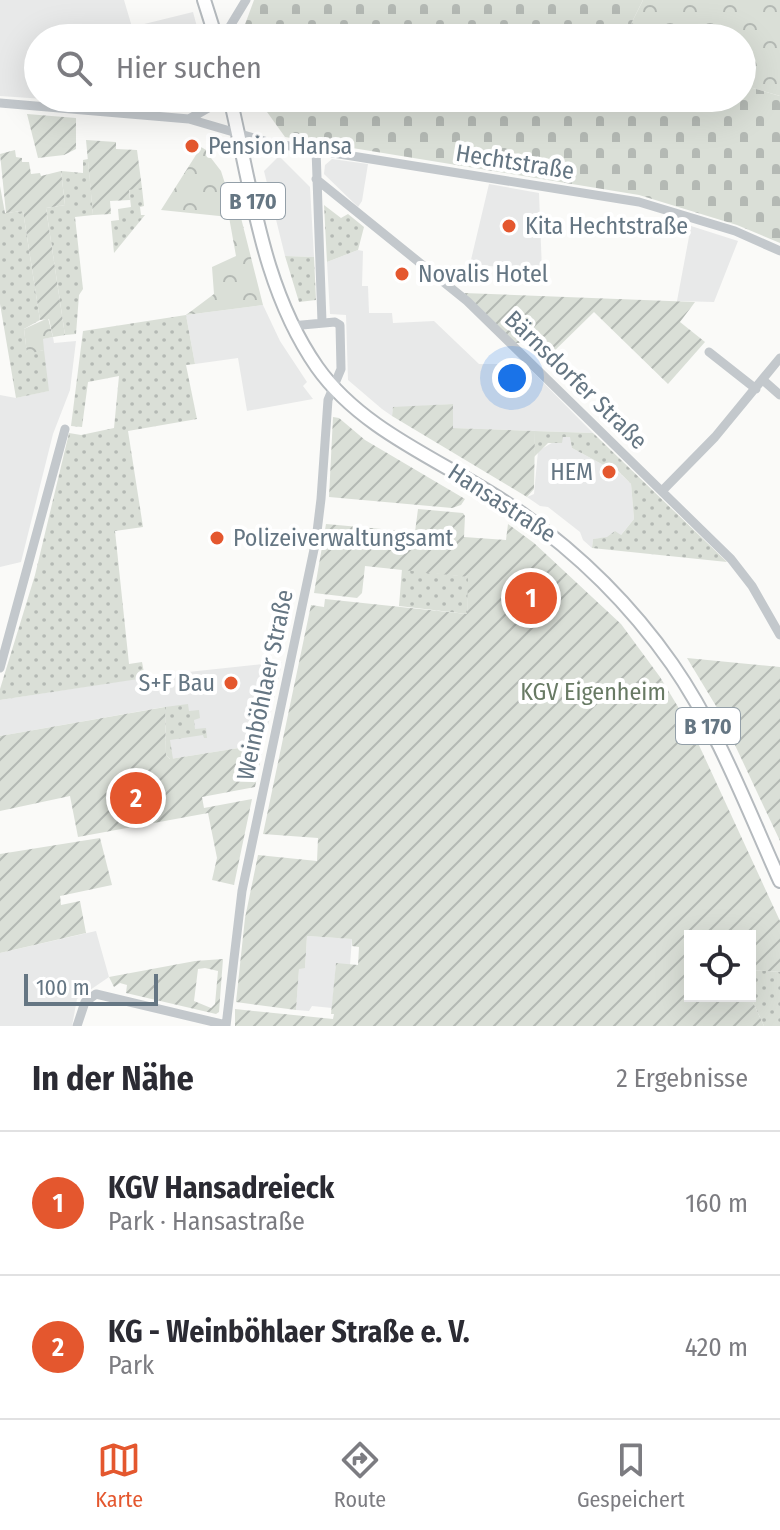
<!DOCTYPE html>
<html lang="de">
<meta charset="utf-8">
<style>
:root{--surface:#fff;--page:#f7f7f7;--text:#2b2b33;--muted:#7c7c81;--line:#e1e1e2;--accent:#e4572e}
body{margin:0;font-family:"Fira Sans Condensed",sans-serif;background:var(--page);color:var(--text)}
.controls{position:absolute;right:24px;bottom:24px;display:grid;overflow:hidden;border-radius:0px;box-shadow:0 8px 32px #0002}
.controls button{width:72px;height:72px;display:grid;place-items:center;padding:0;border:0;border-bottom:2px solid var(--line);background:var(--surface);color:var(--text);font:40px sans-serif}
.scale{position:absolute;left:24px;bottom:20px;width:134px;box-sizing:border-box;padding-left:8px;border:4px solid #657683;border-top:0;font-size:22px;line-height:28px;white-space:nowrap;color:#657683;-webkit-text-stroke:6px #fff;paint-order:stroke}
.you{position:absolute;left:512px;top:378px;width:28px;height:28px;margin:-20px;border:6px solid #fff;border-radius:50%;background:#1a73e8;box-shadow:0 0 0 12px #1a73e833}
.badge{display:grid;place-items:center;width:52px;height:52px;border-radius:50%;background:var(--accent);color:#fff;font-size:26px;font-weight:700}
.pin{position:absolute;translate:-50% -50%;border:4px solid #fff;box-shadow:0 2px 8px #0006}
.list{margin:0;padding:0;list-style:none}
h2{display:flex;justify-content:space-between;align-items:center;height:104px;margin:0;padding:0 32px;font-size:34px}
h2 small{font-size:26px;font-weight:400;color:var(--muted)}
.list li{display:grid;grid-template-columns:52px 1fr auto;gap:24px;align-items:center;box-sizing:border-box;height:144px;padding:0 32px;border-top:2px solid var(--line)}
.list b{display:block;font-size:30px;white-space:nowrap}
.list p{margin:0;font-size:26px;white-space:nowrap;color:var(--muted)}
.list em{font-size:26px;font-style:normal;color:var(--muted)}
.icon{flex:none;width:44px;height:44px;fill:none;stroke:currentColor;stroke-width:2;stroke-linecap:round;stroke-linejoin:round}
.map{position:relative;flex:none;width:780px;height:1026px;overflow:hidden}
.search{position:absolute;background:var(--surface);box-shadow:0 8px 32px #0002;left:24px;right:24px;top:24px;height:88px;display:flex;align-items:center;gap:20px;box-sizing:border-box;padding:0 28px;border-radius:44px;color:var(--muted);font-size:30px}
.sheet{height:392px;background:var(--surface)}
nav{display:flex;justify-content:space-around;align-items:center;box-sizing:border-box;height:112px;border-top:2px solid var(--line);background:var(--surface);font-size:22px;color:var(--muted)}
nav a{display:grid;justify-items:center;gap:4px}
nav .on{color:var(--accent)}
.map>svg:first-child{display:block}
</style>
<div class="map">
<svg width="780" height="1026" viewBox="0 0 780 1026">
<defs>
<pattern id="grass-dots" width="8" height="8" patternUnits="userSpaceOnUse" patternTransform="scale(2)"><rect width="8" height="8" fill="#dadfd7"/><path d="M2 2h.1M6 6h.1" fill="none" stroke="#b4b9b4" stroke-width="1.8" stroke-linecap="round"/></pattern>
<pattern id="forest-crowns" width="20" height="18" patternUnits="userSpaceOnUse" patternTransform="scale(2)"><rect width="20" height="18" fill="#dadfd7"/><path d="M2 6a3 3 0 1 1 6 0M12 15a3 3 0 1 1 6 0" fill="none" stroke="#b4b9b4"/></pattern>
<pattern id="cemetery-stones" width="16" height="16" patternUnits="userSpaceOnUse" patternTransform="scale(2)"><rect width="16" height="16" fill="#dadfd7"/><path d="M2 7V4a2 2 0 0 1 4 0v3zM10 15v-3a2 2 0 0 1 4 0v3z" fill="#b4b9b4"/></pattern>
<pattern id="garden-furrows" width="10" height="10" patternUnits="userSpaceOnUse" patternTransform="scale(2)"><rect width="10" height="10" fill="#dadfd7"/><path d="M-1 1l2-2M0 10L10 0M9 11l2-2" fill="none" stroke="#b4b9b4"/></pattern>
</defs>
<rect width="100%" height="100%" fill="#fafaf8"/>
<path fill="#e8e9e9" d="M0 0H124L132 27 193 12 200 38H38V98H59V100L0 96Z
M279 156 310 187 314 257 285 256 264 171Z
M332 159 368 164 362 201 358 207 324 174 325 165Z
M489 184 539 193 542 271 470 264Z
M691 226 738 241 714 302 677 301Z
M358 250 363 251 362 286H368L369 313H392L393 323 434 321 479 364H518L522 361 593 433 453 428 452 404 393 408 392 416 382 409 348 380 346 315 330 314 327 262Z
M263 305 280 341 307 382 303 386 313 399 247 411 238 358 195 364 186 315Z
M53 337 54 343 76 341 70 390 53 434 21 562 0 567V395L16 398 48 391 42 339Z
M562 437H571L572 448 609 468 611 465 631 484 634 519 620 536 593 539 592 548 583 540 580 532 548 507 540 506 527 497 534 494 538 451Z
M282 662 264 744 170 759 164 707 0 736V700L160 675Z
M96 931 109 977 77 999 72 1026H0V953Z
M307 936 352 939 350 965 336 964 332 1008 312 1006 309 1011 296 1010 299 968H305Z"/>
<path fill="url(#grass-dots)" d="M88 159 93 215 75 217 83 289 79 295 76 334 65 335 46 208 65 205 61 171 83 173V160Z
M0 186 5 213 23 211 40 320 24 329 27 353 44 350 49 391 16 398 0 304Z
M142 188 144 206 140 207 141 215H145L114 253 111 221 119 220 118 209 131 207 129 189Z
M324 205 341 218 348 214 364 227 358 250 327 262Z
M285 256 314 257 316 300 299 302Z
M186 315 195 364 186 365 197 419 128 431 143 527 115 531 129 664 142 662 145 678 0 700V689L35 575 69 433 81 435 114 428 119 376 88 382 82 427 71 426 83 331Z
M535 431 593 433 727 562 592 548 593 539 607 537 615 531 621 535 634 519 631 484 612 465 609 468 572 448 570 437H563L562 443H548L534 457Z
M402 569 469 577 467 614 399 606Z
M188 704 189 711 199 710 200 718 194 720 195 729 206 728 207 738H204L203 735 170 740 173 759H170L166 755 165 707Z
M750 970 780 972V1026H764L750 996Z"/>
<path fill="url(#forest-crowns)" d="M643 0H780V96L742 85V38H624Z
M201 147 213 154 211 158 221 171 228 193 235 194 263 305 186 315 214 294 212 267 236 256 229 217 161 210Z
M48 318 53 337 43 339 44 350 27 354 24 329Z"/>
<path fill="url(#cemetery-stones)" d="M254 0H643L624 38H240Z
M742 85 780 96V243L737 225 639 195 285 137 262 105 265 104 263 98H742Z"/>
<path fill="url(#garden-furrows)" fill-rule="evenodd" d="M27 114 76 118V149L64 155 38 158Z
M86 140 116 142V149L137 150 142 188 129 190 130 200 110 201 111 214 93 215Z
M15 150 16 157 22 158V162H29L31 174 40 173 41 176 61 171 65 205 46 208 65 335 53 337 49 319 40 320 23 211 6 213 0 154Z
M464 293 695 302 680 322 705 342 668 384 594 312 543 362 523 343H515Z
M453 404V428L535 431 534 489 527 497 392 416 393 407Z
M333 417 339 418 365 440 465 499 461 505 452 508 329 497Z
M418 509 463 513 465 516 464 537 506 540 508 524 534 543 621 624 660 677 692 730 780 921V972L750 970V936H690V996H750L764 1026H235V1009L333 1019 334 1014H331L336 963 358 965 359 947 352 946V939L307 936 305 968 299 969 296 1010 236 1002 245 918 258 855 317 861 318 838 263 834 311 605 324 607 325 599 467 614 468 577 365 566 362 593 357 598 314 593 326 524 415 532Z
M687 658 780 667V841L719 711Z
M165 707 166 755 170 759 264 744 255 787 202 797 204 808 252 799 234 885 212 880 217 858 208 813 78 837 70 796 0 811V736Z
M100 838 112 885 60 896 61 905 80 901 86 933 0 953V854Z
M223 959 219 1012 216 1014 126 993 127 985 120 983 114 987 109 977 195 961ZM205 968 218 971 215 1004 211 1008 194 1001 198 969Z"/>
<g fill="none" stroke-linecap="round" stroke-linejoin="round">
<defs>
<path id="major" d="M204 0 216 38
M230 98C252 190 262 288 317 367 365 435 452 464 518 511 578 553 630 604 672 664 718 730 747 808 780 881"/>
</defs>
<use href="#major" stroke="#b5babe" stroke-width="16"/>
<path stroke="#c3c8cc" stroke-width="9" d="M214 32 229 28 246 0
M0 103 189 119 271 143 639 202 735 231 780 251
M189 119 208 108 216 98
M316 149 322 322
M316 179 467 301 731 559 752 586 780 635
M709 352 756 389
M764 381 780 395
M662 491 715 437 780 358
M0 668 65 429
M77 1026 85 1002 96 994 226 1025
M226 1026 242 891 316 540 321 499 328 400 341 369 340 325 335 322 291 326"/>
<use href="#major" stroke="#fff" stroke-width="12"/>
</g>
<g fill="#e4572e" stroke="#fff" stroke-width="3">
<circle cx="192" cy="146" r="8"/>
<circle cx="509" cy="226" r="8"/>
<circle cx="402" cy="274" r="8"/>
<circle cx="609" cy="472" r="8"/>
<circle cx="217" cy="538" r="8"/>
<circle cx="231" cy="683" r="8"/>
</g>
<g text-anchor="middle" stroke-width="8" stroke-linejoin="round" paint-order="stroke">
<g fill="#fff" stroke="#939fa8" stroke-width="2">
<rect x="221" y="183" width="64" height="36" rx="6"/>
<rect x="676" y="708" width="64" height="36" rx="6"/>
</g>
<g font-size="22" font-weight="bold" fill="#657683">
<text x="253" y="209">B 170</text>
<text x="708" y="734">B 170</text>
</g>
<g font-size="24" fill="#657683" stroke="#fff" text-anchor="start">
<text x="208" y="154">Pension Hansa</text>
<text x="525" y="234">Kita Hechtstraße</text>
<text x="418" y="282">Novalis Hotel</text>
<text x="593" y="480" text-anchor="end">HEM</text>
<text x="233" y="546">Polizeiverwaltungsamt</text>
<text x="215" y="691" text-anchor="end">S+F Bau</text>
</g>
<g font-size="24" fill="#657683" stroke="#fff">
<text transform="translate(515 162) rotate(9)" y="8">Hechtstraße</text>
<text transform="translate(576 380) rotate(44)" y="8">Bärnsdorfer Straße</text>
<text transform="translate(502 503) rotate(33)" y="8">Hansastraße</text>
<text transform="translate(265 685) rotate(-78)" y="8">Weinböhlaer Straße</text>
</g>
<g font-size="24" fill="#687a64" stroke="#fff">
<text x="593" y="700">KGV Eigenheim</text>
</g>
</g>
</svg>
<div class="controls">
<button><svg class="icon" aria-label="locate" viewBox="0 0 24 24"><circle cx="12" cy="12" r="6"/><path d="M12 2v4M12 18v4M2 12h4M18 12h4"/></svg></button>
</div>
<div class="scale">100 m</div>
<div class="you"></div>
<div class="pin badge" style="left:531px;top:598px">1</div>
<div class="pin badge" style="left:136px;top:798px">2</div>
<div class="search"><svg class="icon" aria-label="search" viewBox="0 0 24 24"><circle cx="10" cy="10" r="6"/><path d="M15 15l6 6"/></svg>Hier suchen</div>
</div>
<section class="sheet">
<h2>In der Nähe<small>2 Ergebnisse</small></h2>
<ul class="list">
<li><span class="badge">1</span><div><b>KGV Hansadreieck</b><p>Park · Hansastraße</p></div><em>160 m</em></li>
<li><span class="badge">2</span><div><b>KG - Weinböhlaer Straße e. V.</b><p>Park</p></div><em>420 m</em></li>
</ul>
</section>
<nav>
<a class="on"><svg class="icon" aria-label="map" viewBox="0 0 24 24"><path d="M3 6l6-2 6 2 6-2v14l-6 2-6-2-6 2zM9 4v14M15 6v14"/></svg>Karte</a>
<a><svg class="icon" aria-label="directions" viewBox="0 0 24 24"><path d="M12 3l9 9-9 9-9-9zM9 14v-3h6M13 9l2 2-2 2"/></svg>Route</a>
<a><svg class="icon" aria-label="saved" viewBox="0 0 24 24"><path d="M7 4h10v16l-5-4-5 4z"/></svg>Gespeichert</a>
</nav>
